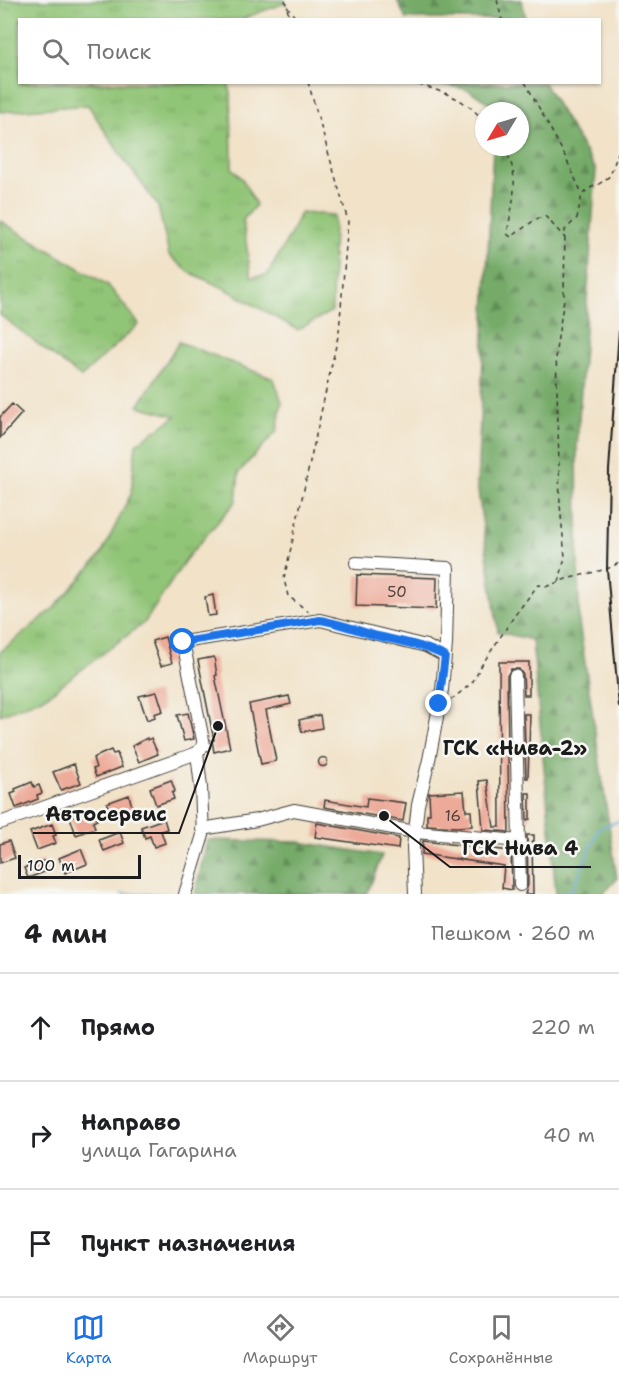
<!DOCTYPE html>
<html lang="ru">
<meta charset="utf-8">
<style>
:root{--surface:#fff;--page:#f2f2f2;--text:#202124;--muted:#757577;--line:#e0e0e0;--accent:#1a73e8}
body{margin:0;font-family:"Shantell Sans",sans-serif;background:var(--page);color:var(--text)}
.compass{position:absolute;left:475px;top:102px;width:54px;height:54px;border-radius:50%;background:var(--surface);box-shadow:0 2px 4px #0004;rotate:232deg}
.scale{position:absolute;left:18px;bottom:15px;width:123px;box-sizing:border-box;padding-left:6px;border:3px solid #1c1c1c;border-top:0;font-size:16px;line-height:21px;white-space:nowrap;color:#1c1c1c;-webkit-text-stroke:4px #f6f6f2;paint-order:stroke}
.stop{position:absolute;width:18px;height:18px;margin:-14px;border:4px solid #1a73e8;border-radius:50%;background:#fff}
.stop.end{background:#1a73e8;border-color:#fff;box-shadow:0 2px 6px #0008}
.list{margin:0;padding:0;list-style:none}
h2{display:flex;justify-content:space-between;align-items:center;height:78px;margin:0;padding:0 24px;font-size:26px}
h2 small{font-size:20px;font-weight:400;color:var(--muted)}
.list li{display:grid;grid-template-columns:39px 1fr auto;gap:18px;align-items:center;box-sizing:border-box;height:108px;padding:0 24px;border-top:2px solid var(--line)}
.list b{display:block;font-size:22px;white-space:nowrap}
.list p{margin:0;font-size:20px;white-space:nowrap;color:var(--muted)}
.list em{font-size:20px;font-style:normal;color:var(--muted)}
.icon{flex:none;width:33px;height:33px;fill:none;stroke:currentColor;stroke-width:2;stroke-linecap:round;stroke-linejoin:round}
.map{position:relative;flex:none;width:619px;height:894px;overflow:hidden}
.search{position:absolute;background:var(--surface);box-shadow:0 2px 4px #0004;left:18px;right:18px;top:18px;height:66px;display:flex;align-items:center;gap:15px;box-sizing:border-box;padding:0 21px;border-radius:0px;color:var(--muted);font-size:22px}
.sheet{height:402px;background:var(--surface)}
nav{display:flex;justify-content:space-around;align-items:center;box-sizing:border-box;height:84px;border-top:2px solid var(--line);background:var(--surface);font-size:16px;color:var(--muted)}
nav a{display:grid;justify-items:center;gap:3px}
nav .on{color:var(--accent)}
.map>svg:first-child{display:block}
</style>
<div class="map">
<svg width="619" height="894" viewBox="0 0 619 894">
<defs>
<pattern id="grass-tufts" width="24" height="20" patternUnits="userSpaceOnUse" patternTransform="scale(1.5)"><rect width="24" height="20" fill="#90c476"/><path d="M3 7l-1-3M5 7V3M7 7l1-3M15 17l-1-3M17 17v-4M19 17l1-3" fill="none" stroke="#7ca866"/></pattern>
<pattern id="forest-firs" width="22" height="20" patternUnits="userSpaceOnUse" patternTransform="scale(1.5)"><rect width="22" height="20" fill="#74aa67"/><path d="M5 1l3.5 6h-7zM16 11l3.5 6h-7z" fill="#5e8a54"/></pattern>
</defs>
<rect width="100%" height="100%" fill="#f6f6f2"/>
<filter id="ink" filterUnits="userSpaceOnUse"><feTurbulence type="fractalNoise" baseFrequency=".0167" numOctaves="2"/><feDisplacementMap in="SourceGraphic" scale="12" xChannelSelector="R" yChannelSelector="G"/><feConvolveMatrix kernelMatrix="1 2 1 2 8 2 1 2 1" color-interpolation-filters="sRGB"/></filter>
<filter id="wash" filterUnits="userSpaceOnUse"><feTurbulence type="fractalNoise" baseFrequency=".008" numOctaves="4" result="noise"/><feDisplacementMap in="SourceGraphic" scale="24" xChannelSelector="R" yChannelSelector="G"/><feGaussianBlur stdDeviation="1.35" result="paint"/><feColorMatrix in="noise" values="0 0 0 0 0 0 0 0 0 0 0 0 0 0 0 0 0 1.4 0 .05"/><feComposite in="paint" operator="in"/></filter>
<g filter="url(#wash)">
<rect width="100%" height="100%" fill="#f1e2c8"/>
<path fill="url(#grass-tufts)" stroke="#567049" stroke-width="1.5" d="M0 0H285V3L242 19 20 20V82L228 83 231 93 232 168 243 180 256 205 243 220 251 277 267 275 290 236 300 213 334 215 332 311 298 330 226 289 189 272 169 255 158 206 122 157 88 105 0 112Z
M0 221 108 285 139 324 81 377 0 315Z
M179 342 274 379 282 402 277 431 239 472 236 501 186 559 145 622 45 697 0 715V652L53 609 101 555 131 494 136 444 176 416 138 406Z"/>
<path fill="url(#forest-firs)" stroke="#486342" stroke-width="1.5" d="M397 0H522L526 19H406Z
M437 83H544L596 170 577 448 579 622 617 879 603 894H556L532 640 498 632 477 484 493 147H520V111H495V107L469 90Z
M207 840 299 842 382 855 367 894H195Z"/>
<g fill="none" stroke-linecap="round" stroke-linejoin="round">
<path stroke="#58a1cf" stroke-width="2" d="M122 894H173
M564 894 574 886 599 828 619 821"/>
</g>
<g id="blocks">
<path fill="#edaa99" d="M12 404 22 413 0 438V417Z
M357 575 437 578 436 609 356 606Z
M213 595 216 615 208 616 205 597Z
M165 637 172 663 161 666 152 641Z
M214 657 217 675 215 676 230 748 214 752 212 740H214L198 660Z
M499 662H529V695H524L523 675 519 669H511L507 676 509 832 483 830 479 781 487 780 494 827H500Z
M157 692 163 711 154 714 155 717 147 720 139 696Z
M289 696 291 704 266 710 276 761 261 764 249 704Z
M188 713 194 739 184 741 177 715Z
M524 714H530L528 778H526Z
M320 715 322 728 302 732 299 720Z
M147 738 148 740 151 738 158 754 139 762 132 746Z
M111 750 113 754 117 753 122 767 96 777 93 769 96 768 93 758Z
M318.5 762a4.5 4.5 0 1 1 9 0a4.5 4.5 0 1 1-9 0Z
M74 764 81 783 61 790 53 772Z
M171 780 175 791 172 793 174 799 156 805 150 788Z
M32 782 34 787 39 785 42 793 37 795 38 799 16 808 11 794 16 792 15 789Z
M464 791 466 811H471L472 826 456 827 427 825V814H430L429 793Z
M526 793H530V819L527 820Z
M129 795 134 814 116 819 112 810 109 812 107 803Z
M367 798 406 803 403 821 324 807 325 800 366 807Z
M92 808 97 820 93 822 95 828 76 835 70 817Z
M164 819 167 829 161 831 165 843 154 847 150 836 145 838 141 827Z
M317 823 399 838 398 849 315 837Z
M52 824 56 835 53 836 56 843 37 850 30 832Z
M120 832 124 843 104 851 99 840Z
M527 835H534V841H532L533 894H525L528 885Z
M9 841 15 858 0 863V844Z
M423 841 511 851 512 890 502 888 504 866 422 854Z
M81 849 87 864 65 873 59 858Z
M43 861 47 871 28 878 24 868Z"/>
</g>
</g>
<g filter="url(#ink)">
<use href="#blocks" fill-opacity="0" stroke="#3c3a36" stroke-width="1.5"/>
<g fill="none" stroke-linecap="round" stroke-linejoin="round">
<defs>
<path id="minor" d="M356 563 448 568 446 644 442 690 429 760 418 805 413 847 415 894
M515 676 520 885
M0 823 197 753
M202 829 257 820 294 810 415 832 520 841
M185 894 203 835 201 787 197 753 204 745 183 642 320 620 426 646 445 656"/>
</defs>
<use href="#minor" stroke="#3c3a36" stroke-width="14"/>
<path stroke="#3c3a36" stroke-width="1.5" stroke-dasharray="4.5 4.5" stroke-linecap="butt" d="M285 0 290 20
M497 0 502 20
M287 6 297 20
M308 82 348 221 339 332 284 579 288 596 309 612
M410 82C441 92 462 95 484 121
M525 82 564 154 582 194
M503 147C522 174 512 204 507 234L511 237 536 219 545 216 565 238
M559 582 565 557 560 505 556 350 564 299 565 230 577 218 582 195 588 189 599 184 610 176 619 150
M451 700 472 683 481 666 515 615 538 585 548 586 566 579 607 569 619 563"/>
<use href="#minor" stroke="#fff" stroke-width="12"/>
<path stroke="#1c1c1c" stroke-width="2" d="M619 331 609 470 607 569 619 707"/>
</g>
</g>
<g fill="none" stroke-linecap="round" stroke-linejoin="round" filter="url(#ink)">
<path stroke="#1a73e8" stroke-width="8" d="M183 642 320 620C338 623 355 629 373 635 398 641 421 644 445 656L439 704"/>
</g>
<g text-anchor="middle" stroke-width="5" stroke-linejoin="round" paint-order="stroke">
<g font-size="15" fill="#50403b">
<text x="397" y="597">50</text>
<text x="453" y="821">16</text>
</g>
<g font-size="20" font-weight="bold" fill="#1c1c1c" stroke="#f6f6f2">
<text x="515" y="755">ГСК «Нива-2»</text>
</g>
</g>
<path fill="none" stroke="#1c1c1c" stroke-width="2" d="M218 726L179 833H33M384 816L450 867H591"/>
<g fill="#1c1c1c" stroke="#f6f6f2" stroke-width="2">
<circle cx="218" cy="726" r="6"/>
<circle cx="384" cy="816" r="6"/>
</g>
<g font-size="20" text-anchor="middle" font-weight="bold" fill="#1c1c1c" stroke="#f6f6f2" stroke-width="5" stroke-linejoin="round" paint-order="stroke">
<text x="106" y="821">Автосервис</text>
<text x="520" y="855">ГСК Нива 4</text>
</g>
</svg>
<svg class="compass" viewBox="-18 -18 36 36"><path d="M0-13l5 13h-10z" fill="#e53935"/><path d="M0 13l5-13h-10z" fill="#757577"/></svg>
<div class="scale">100 m</div>
<div class="stop" style="left:183px;top:642px"></div>
<div class="stop end" style="left:439px;top:704px"></div>
<div class="search"><svg class="icon" aria-label="search" viewBox="0 0 24 24"><circle cx="10" cy="10" r="6"/><path d="M15 15l6 6"/></svg>Поиск</div>
</div>
<section class="sheet">
<h2>4 мин<small>Пешком · 260 m</small></h2>
<ul class="list">
<li><svg class="icon" aria-label="ahead" viewBox="0 0 24 24"><path d="M12 20V5M6 11l6-6 6 6"/></svg><div><b>Прямо</b></div><em>220 m</em></li>
<li><svg class="icon" aria-label="right" viewBox="0 0 24 24"><path d="M7 20v-9h11M14 6l5 5-5 5"/></svg><div><b>Направо</b><p>улица Гагарина</p></div><em>40 m</em></li>
<li><svg class="icon" aria-label="arrive" viewBox="0 0 24 24"><path d="M6 21V4h12l-3 4 3 4H6"/></svg><div><b>Пункт назначения</b></div></li>
</ul>
</section>
<nav>
<a class="on"><svg class="icon" aria-label="map" viewBox="0 0 24 24"><path d="M3 6l6-2 6 2 6-2v14l-6 2-6-2-6 2zM9 4v14M15 6v14"/></svg>Карта</a>
<a><svg class="icon" aria-label="directions" viewBox="0 0 24 24"><path d="M12 3l9 9-9 9-9-9zM9 14v-3h6M13 9l2 2-2 2"/></svg>Маршрут</a>
<a><svg class="icon" aria-label="saved" viewBox="0 0 24 24"><path d="M7 4h10v16l-5-4-5 4z"/></svg>Сохранённые</a>
</nav>
